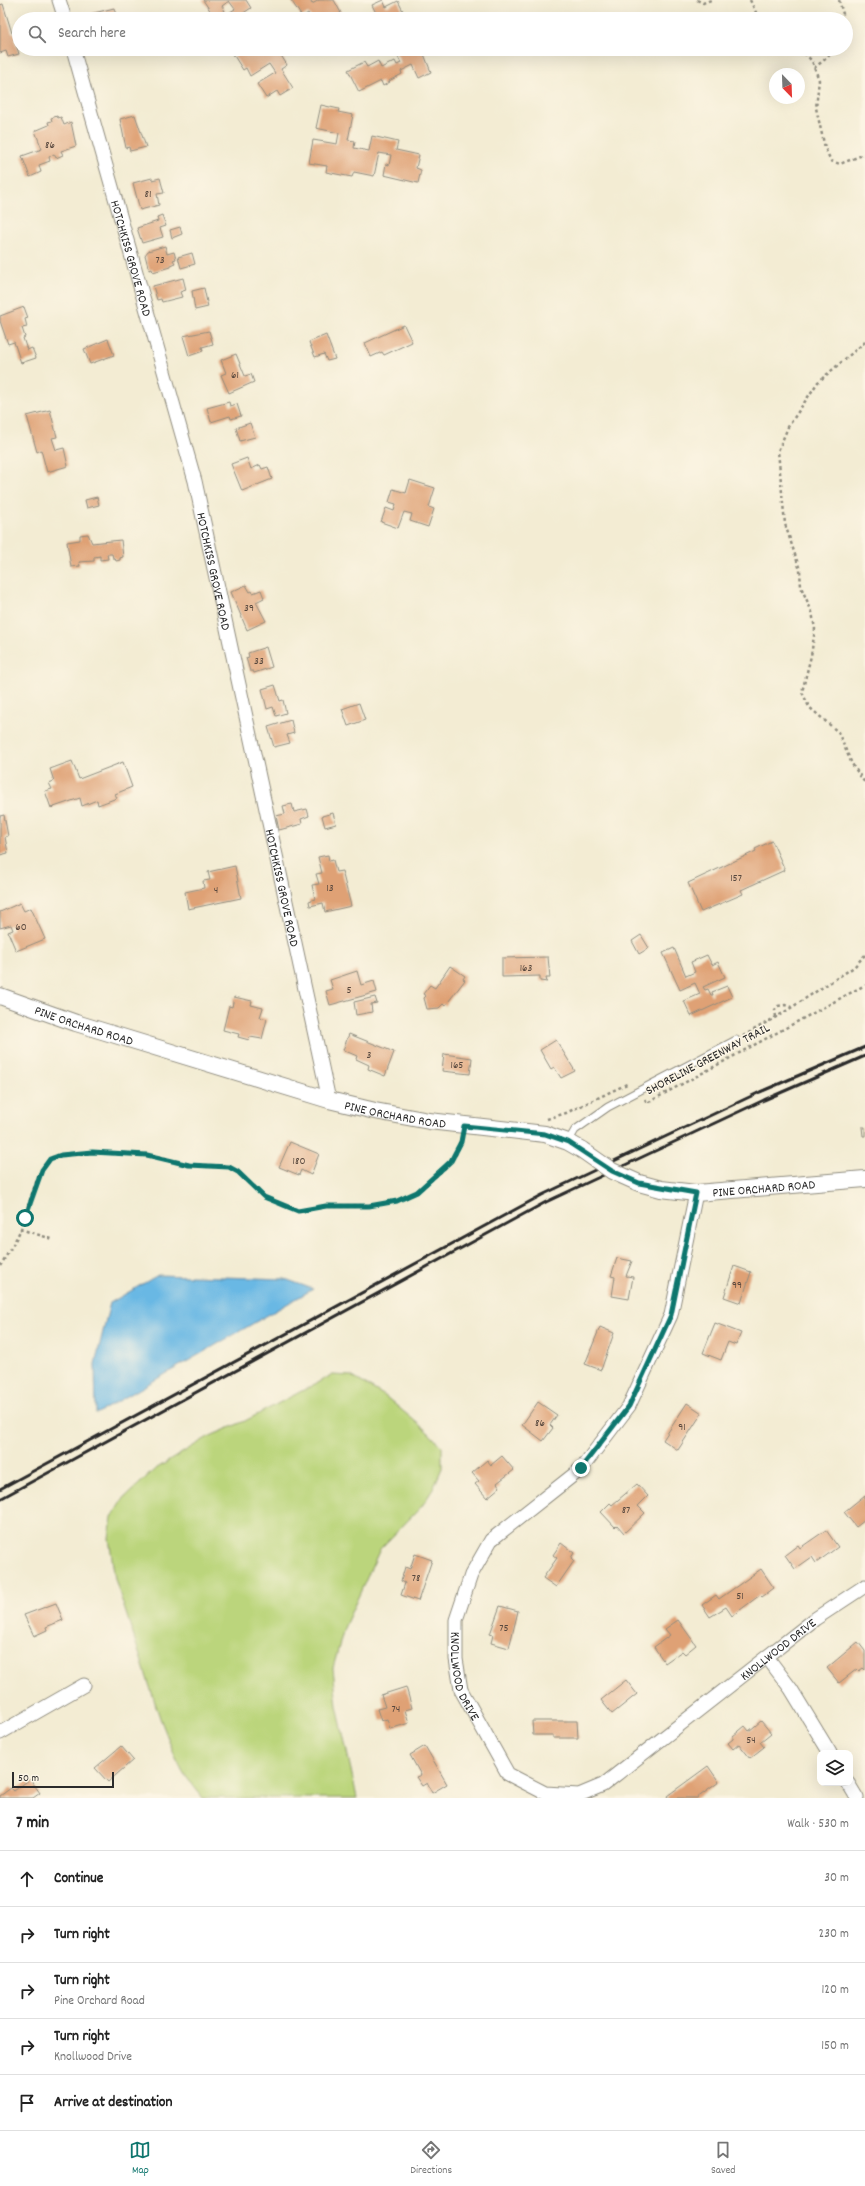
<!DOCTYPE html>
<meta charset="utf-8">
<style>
:root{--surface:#fff;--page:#f2f2f2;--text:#222;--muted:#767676;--line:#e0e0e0;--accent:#0f766e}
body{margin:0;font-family:Dekko,sans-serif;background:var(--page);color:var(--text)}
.controls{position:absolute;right:12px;bottom:12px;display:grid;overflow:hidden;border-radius:8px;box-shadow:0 4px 16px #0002}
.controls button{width:36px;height:36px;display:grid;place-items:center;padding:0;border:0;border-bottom:1px solid var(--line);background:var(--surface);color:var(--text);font:20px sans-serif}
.compass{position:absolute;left:769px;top:68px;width:36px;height:36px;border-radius:50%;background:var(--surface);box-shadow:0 4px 16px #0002;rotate:157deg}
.scale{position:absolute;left:12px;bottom:10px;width:102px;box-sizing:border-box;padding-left:4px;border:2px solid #2b2b2b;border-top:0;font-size:11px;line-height:14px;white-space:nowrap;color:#2b2b2b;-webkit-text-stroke:3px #fcf5e5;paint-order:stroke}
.stop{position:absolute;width:12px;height:12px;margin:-9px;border:3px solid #0f766e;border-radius:50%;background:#fff}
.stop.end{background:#0f766e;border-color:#fff;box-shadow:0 1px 4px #0008}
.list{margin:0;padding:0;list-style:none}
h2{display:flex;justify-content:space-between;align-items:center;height:52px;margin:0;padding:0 16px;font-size:17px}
h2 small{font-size:13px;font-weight:400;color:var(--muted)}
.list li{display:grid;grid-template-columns:26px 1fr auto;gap:12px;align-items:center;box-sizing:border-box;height:56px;padding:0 16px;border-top:1px solid var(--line)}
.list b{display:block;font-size:15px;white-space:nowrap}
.list p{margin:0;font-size:13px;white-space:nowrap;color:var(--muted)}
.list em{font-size:13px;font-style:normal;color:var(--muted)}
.icon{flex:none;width:22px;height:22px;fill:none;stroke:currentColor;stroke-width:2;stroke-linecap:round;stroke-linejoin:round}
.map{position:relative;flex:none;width:865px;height:1798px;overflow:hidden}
.search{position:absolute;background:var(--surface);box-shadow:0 4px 16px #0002;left:12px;right:12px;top:12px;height:44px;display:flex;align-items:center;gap:10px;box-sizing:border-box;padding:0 14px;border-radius:22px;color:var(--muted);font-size:15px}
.sheet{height:332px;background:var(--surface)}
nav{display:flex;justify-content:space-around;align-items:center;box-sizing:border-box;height:56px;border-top:1px solid var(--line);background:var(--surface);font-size:11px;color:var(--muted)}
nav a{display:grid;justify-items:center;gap:2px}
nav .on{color:var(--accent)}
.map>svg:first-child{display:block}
</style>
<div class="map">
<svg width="865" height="1798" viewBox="0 0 865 1798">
<rect width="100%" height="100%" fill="#fcf5e5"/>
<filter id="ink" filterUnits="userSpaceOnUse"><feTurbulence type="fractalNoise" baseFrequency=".025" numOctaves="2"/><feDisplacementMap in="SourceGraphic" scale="8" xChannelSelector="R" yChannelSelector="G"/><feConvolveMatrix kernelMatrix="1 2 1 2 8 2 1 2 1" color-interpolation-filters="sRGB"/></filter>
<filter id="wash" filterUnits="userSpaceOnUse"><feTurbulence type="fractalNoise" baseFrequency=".012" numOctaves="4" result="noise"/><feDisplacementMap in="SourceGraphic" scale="16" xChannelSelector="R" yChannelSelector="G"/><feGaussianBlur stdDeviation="0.9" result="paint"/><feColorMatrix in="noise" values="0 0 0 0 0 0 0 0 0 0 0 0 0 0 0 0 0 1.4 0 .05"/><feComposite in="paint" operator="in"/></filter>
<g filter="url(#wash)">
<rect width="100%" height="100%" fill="#f3ecd3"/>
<path fill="#bbd57b" stroke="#738053" d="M332 1375 351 1376 385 1396 428 1432 442 1447V1468L433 1489 422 1506 380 1549 344 1628 333 1668 337 1706 357 1798H203L184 1774 175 1756 160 1718 115 1579 109 1538 112 1517 122 1500 154 1470 208 1437 245 1421Z"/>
<path fill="#69b8e4" stroke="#4a7288" d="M158 1275 285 1279 313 1289 96 1414 95 1364 110 1303Z"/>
<g id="blocks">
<path fill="#dfa175" d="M203 0H246L251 8 239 16 241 19H219L235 9 229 1 222 6 225 11 216 16 213 11 211 12Z
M291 0H310L312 4 319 0H334L341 13 336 16 337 19H312L308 13 302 17Z
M383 0 386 7 398 1 407 19H379L372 5Z
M3 4 12 33H15L16 37 14 38 19 54 8 57 6 51 0 53V5Z
M114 8 117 19H91L90 14Z
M234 49H260L264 55 277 49 287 65 281 69 293 88 280 96 277 91 266 98 257 84 275 73 269 64 250 76 246 68 243 70 231 51Z
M394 49H422L431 72 419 78 413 65 401 71 402 74 389 81 390 82 383 86 381 81 359 92 348 70 364 62 367 67 378 61 381 68 395 61 397 65 401 63Z
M321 105 339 109 338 112 353 115 348 140 355 141 354 148 369 151 372 136 398 142 396 150 419 155 416 168 421 170 418 183 384 175 386 164 389 165 391 155 379 153 374 176 354 172 352 177 326 172 327 166 309 163 313 140 337 144 339 133 316 128Z
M135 115 146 147 130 151 129 147 126 148 120 119Z
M57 116 58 118 61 117 64 125 71 122 76 146 61 151 63 155 56 158 54 154 49 157 50 161 39 165 41 172 30 177 22 156 42 149 35 131 49 125 48 122 52 121 51 118Z
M152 178V180L160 178 164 193 157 194 159 205 140 210 133 183Z
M162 215 166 226 160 228 163 237 142 243 137 228 158 221 157 217Z
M180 227 182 234 172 238 170 230Z
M165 246 167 254 174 252 176 259 173 260 175 263 170 265V267L153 272 152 269 149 270 145 255 148 251Z
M192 253 195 264 181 268 178 257Z
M183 278 186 290 180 292 182 297 162 302 161 299 157 300 153 286Z
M204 288 208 307 195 310 192 291Z
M24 307 28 318 25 319 27 327 22 328 25 337 23 338 27 350 32 348 36 358 21 363 14 342 8 344 0 321V316Z
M404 325 412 342 384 355 382 352 371 357 365 343Z
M209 331 213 344 202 347 203 351 189 356 183 336Z
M326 335 335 359 327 361 324 354 315 357 309 342Z
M108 339 114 355 90 364 84 349Z
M236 354 245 376 251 374 254 382 229 393 221 375 226 373 221 360Z
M229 402 230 406 237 404 241 416 231 419 230 416 211 422 207 408Z
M50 410 57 437 52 438 56 450 64 448 68 466 47 472 41 450 37 452 27 416Z
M250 423 255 437 240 441 236 428Z
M247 458 251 469 260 465 262 469 268 467 272 479 242 491 231 464Z
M410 480 435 488 429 507 434 509 428 527 410 521 412 514 404 512 398 528 381 522 386 508 394 511 396 504 389 502 393 489 406 493Z
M97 497 99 505 87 508 85 500Z
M88 534 92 543 121 540 123 557 120 558V560L116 561 115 558H113L112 554H107L108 559 100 560V556L94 557V561L79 562 80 566 71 567 67 542 80 540V535Z
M246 585 250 592 252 591 253 593 261 590 264 598 256 602 266 621 247 630 231 592Z
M266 647 272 667 254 673 253 671H250L246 658 249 657 248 653Z
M275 685 280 701 283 700 286 713 276 716 273 707 267 709 262 689Z
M359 703 365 720 348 726 342 709Z
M291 720 294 733 287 735 290 743 274 747 268 727Z
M72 761 79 779 123 762 132 787 115 794 117 798 98 805 97 800 82 806 80 798 51 808 45 791 52 789 49 783 54 781 50 769Z
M292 804 294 812 307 809 309 816 301 819 302 824 279 830 276 816 285 814 283 806Z
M333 813 336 824 325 827 322 816Z
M4 815 8 836 5 837 8 853 0 855V816Z
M772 841 785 870 741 890 743 894 701 912 688 883 756 851 755 849Z
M328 855 329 861 333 860 336 872 342 871 351 906 325 912 323 903 310 906 309 901 315 899 312 885 319 884 316 874 322 873 318 857Z
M235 866 241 898 188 909 185 892 204 888 203 881 210 880 208 872Z
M20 903 24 911 31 908 45 939 16 951 8 932 13 930 11 925 0 928V912Z
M641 935 649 948 639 954 632 941Z
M674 948 686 976 695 972 691 962 707 955 712 965 718 962 725 977 703 987 705 990 708 989 711 995H713L712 992 727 986 732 997 691 1016 684 1001 700 994 695 983 680 990 663 953Z
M548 957 550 978H546L547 982 540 981V976L502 977V958Z
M450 966 465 976 463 979 465 980 445 1006 443 1004 439 1008 427 1009 424 998 426 996 423 994 430 985 435 988Z
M357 971 361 985 374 981 377 992 330 1005 326 991 333 989 330 980Z
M234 997 252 1001 251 1005 263 1008 260 1017 267 1019 262 1039 250 1037 249 1040 238 1037 239 1034 223 1030 229 1006 232 1007Z
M375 997 377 1003 371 1004 372 1012 356 1015 354 1002Z
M349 1034 394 1052 385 1076 368 1069 369 1065 356 1059 357 1056 343 1050Z
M556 1040 575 1071 561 1078 554 1067 551 1069 540 1050Z
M444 1054 472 1058 470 1074 442 1071Z
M862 1127H865V1136H863Z
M290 1142 319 1154 311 1175 301 1170 299 1175 279 1167Z
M617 1258 632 1261 626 1276 633 1277 629 1299 612 1296 615 1277 611 1276Z
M734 1266 751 1272 741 1303 724 1297Z
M715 1323 741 1333 736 1345 728 1342 721 1360 703 1353Z
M600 1327 614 1333 601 1370 585 1364Z
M538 1402 557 1415 550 1425 553 1428 543 1441 522 1425Z
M687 1403 702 1413 678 1450 663 1440Z
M502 1456 514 1470 497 1483 500 1487 487 1498 475 1484 479 1481 472 1473 487 1460 491 1465Z
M637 1484 648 1496 638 1506 645 1513 624 1533 617 1525 615 1527 601 1512 610 1503 612 1505Z
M865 1495V1520L856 1527 844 1512Z
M826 1530 838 1547 816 1563 812 1557 795 1569 785 1555 798 1545 800 1548Z
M561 1543 574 1553 571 1558 574 1561 556 1587 543 1578 557 1558 553 1555Z
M415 1554 432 1560 418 1601 401 1595 405 1583 401 1581 405 1567 410 1569Z
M761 1569 774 1588 762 1597 760 1595 732 1616 726 1607 710 1617 702 1605 716 1595 719 1599Z
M56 1603 63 1620 46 1627 47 1630 34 1636 24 1615Z
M500 1606 518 1611 509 1648 491 1643 493 1635 490 1634Z
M678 1620 696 1645 685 1654 682 1651 665 1663 654 1647 670 1635 665 1629Z
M858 1642 865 1651V1670L863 1668 859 1671 857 1669 839 1683 827 1668Z
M626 1680 637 1694 612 1714 601 1700Z
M406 1687 412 1708 405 1710 409 1723 390 1729 387 1719 381 1721 377 1709 385 1707 381 1695Z
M532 1721H577L578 1738H553V1735H533Z
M761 1721 771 1733 760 1742 764 1747 750 1758 739 1744 733 1749 728 1743 733 1739V1736L745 1726 749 1731Z
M121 1746 133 1760 108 1782 95 1768Z
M425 1746 447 1784 432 1793 427 1783 422 1786 416 1777 421 1775 410 1755Z
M708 1766 719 1782 697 1798H668L667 1796Z
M30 1779 40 1793 33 1798H0V1796L11 1788 14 1791Z"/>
</g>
</g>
<g filter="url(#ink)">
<use href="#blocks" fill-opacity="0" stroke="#8f8c7f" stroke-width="1"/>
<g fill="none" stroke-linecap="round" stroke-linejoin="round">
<defs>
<path id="service" d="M568 1142 575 1130 608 1107 736 1040"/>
<g id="minor">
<path d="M59 0 65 19"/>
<path id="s1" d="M73 49 195 481 329 1100"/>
<path id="s2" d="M696 1193 671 1315 629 1406 581 1469 491 1540 471 1575 456 1620V1659L461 1690 508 1774 545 1793 579 1795 603 1785 815 1619 865 1586"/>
<path d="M767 1657 791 1689 830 1753"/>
<path d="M0 1733 84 1685"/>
<path d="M848 1783 857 1798"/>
</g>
<g id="tertiary">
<path id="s3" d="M0 996 76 1023 329 1100 375 1111 429 1121 545 1134 568 1142 582 1150"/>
<path id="s4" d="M639 1183 661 1189 696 1193 865 1179"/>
</g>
</defs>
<use href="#service" stroke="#8f8c7f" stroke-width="9"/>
<use href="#minor" stroke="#8f8c7f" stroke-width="15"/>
<use href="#tertiary" stroke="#8f8c7f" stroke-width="18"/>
<path stroke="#8f8c7f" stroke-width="2.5" stroke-dasharray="3 3" stroke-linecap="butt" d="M697 0 703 3 711 0
M750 0 759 19
M839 0 843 14 842 19
M800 49 812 61 819 80 816 108 825 148 831 161 840 164 865 154
M814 68 828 57 833 49
M865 342 818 382 788 427 778 451 785 524 800 570 801 587 812 612 815 629 811 656 802 692 809 707 838 732 852 764 865 783
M776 1017 775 1010 778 1006 785 1005 791 1007
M743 1036 783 1013 854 967 865 955
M645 1099 647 1103 865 985
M547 1119 566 1113 627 1084
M20 1229 52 1239
M0 1266C7 1255 14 1243 20 1231 29 1210 35 1168 55 1156L92 1152 147 1155 189 1165 229 1167 238 1172 264 1197 298 1211 326 1206H369L397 1201 417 1192 446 1167 456 1154 462 1137"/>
<use href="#service" stroke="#fff" stroke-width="7"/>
<use href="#minor" stroke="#fff" stroke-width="13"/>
<use href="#tertiary" stroke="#fff" stroke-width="16"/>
<path stroke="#2b2b2b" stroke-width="3" d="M0 1489 542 1195 760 1092 865 1047
M0 1499 546 1202 764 1100 865 1056"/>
<defs>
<path id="tertiary-bridge" d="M582 1150 612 1171 639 1183"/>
</defs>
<use href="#tertiary-bridge" stroke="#8f8c7f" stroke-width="18" stroke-linecap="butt"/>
<use href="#tertiary-bridge" stroke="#fff" stroke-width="16"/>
</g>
</g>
<g fill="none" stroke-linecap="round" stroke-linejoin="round" filter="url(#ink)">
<path stroke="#0f766e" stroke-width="5" d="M25 1218 42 1170 50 1159 61 1155 92 1152 147 1155 189 1165 229 1167 238 1172 264 1197 298 1211 326 1206H369L397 1201 417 1192 451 1161 461 1142 464 1126 545 1134 568 1142 612 1171 639 1183 696 1193 671 1315 629 1406 581 1468"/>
</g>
<g text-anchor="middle" stroke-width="3" stroke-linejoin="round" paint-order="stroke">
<g font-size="11" fill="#58483e">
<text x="50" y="148">86</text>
<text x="148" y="197">81</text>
<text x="160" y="263">73</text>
<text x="235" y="378">61</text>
<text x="249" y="611">39</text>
<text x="259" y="664">33</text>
<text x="736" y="881">157</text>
<text x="330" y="891">13</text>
<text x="216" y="893">4</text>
<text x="21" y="930">60</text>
<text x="526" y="971">163</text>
<text x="349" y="993">5</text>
<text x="369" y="1058">3</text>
<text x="457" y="1068">165</text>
<text x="299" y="1164">180</text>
<text x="737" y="1288">99</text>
<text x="540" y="1426">86</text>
<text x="682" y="1430">91</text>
<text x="626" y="1513">87</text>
<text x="416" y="1581">78</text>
<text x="740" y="1599">51</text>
<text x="504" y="1631">75</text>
<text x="396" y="1712">74</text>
<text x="751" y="1743">54</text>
</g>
<g font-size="13" fill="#2b2b2b" stroke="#fcf5e5">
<text dy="5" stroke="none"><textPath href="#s1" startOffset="217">HOTCHKISS GROVE ROAD</textPath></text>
<text dy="5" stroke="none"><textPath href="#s1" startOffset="541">HOTCHKISS GROVE ROAD</textPath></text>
<text dy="5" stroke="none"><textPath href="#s1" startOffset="865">HOTCHKISS GROVE ROAD</textPath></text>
<text dy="5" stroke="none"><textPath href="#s3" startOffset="89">PINE ORCHARD ROAD</textPath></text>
<text transform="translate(707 1058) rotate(-28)" y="5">SHORELINE GREENWAY TRAIL</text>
<text dy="5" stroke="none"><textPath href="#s3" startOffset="413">PINE ORCHARD ROAD</textPath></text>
<text dy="5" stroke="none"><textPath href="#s4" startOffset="126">PINE ORCHARD ROAD</textPath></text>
<text dy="5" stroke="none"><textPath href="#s2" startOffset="996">KNOLLWOOD DRIVE</textPath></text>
<text dy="5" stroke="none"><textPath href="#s2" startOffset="564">KNOLLWOOD DRIVE</textPath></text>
</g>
</g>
</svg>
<div class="controls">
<button><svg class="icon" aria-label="layers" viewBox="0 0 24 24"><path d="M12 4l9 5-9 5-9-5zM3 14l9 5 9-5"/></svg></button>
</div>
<svg class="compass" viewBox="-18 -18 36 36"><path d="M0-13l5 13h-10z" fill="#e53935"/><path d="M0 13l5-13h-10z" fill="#767676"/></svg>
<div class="scale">50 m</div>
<div class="stop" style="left:25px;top:1218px"></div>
<div class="stop end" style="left:581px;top:1468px"></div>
<div class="search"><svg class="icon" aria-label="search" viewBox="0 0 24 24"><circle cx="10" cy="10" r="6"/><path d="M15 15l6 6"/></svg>Search here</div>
</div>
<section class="sheet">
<h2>7 min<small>Walk · 530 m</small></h2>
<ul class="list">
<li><svg class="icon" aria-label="ahead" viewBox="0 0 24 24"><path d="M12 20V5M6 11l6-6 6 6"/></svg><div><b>Continue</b></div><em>30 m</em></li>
<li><svg class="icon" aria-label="right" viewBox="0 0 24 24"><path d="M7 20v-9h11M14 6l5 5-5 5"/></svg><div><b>Turn right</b></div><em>230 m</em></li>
<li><svg class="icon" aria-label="right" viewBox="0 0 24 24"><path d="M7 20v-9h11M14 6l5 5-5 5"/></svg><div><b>Turn right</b><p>Pine Orchard Road</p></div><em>120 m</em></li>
<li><svg class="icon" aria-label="right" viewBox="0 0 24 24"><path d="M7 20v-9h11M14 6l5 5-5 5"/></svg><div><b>Turn right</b><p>Knollwood Drive</p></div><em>150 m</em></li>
<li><svg class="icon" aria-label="arrive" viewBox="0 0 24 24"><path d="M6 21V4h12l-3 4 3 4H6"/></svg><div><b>Arrive at destination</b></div></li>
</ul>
</section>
<nav>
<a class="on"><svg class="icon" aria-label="map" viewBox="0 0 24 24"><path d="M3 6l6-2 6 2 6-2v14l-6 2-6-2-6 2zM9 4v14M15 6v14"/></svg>Map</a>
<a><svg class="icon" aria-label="directions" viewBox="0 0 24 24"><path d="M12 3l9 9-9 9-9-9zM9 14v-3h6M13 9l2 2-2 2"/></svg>Directions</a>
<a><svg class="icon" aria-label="saved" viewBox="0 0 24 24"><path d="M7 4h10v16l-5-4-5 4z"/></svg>Saved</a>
</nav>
